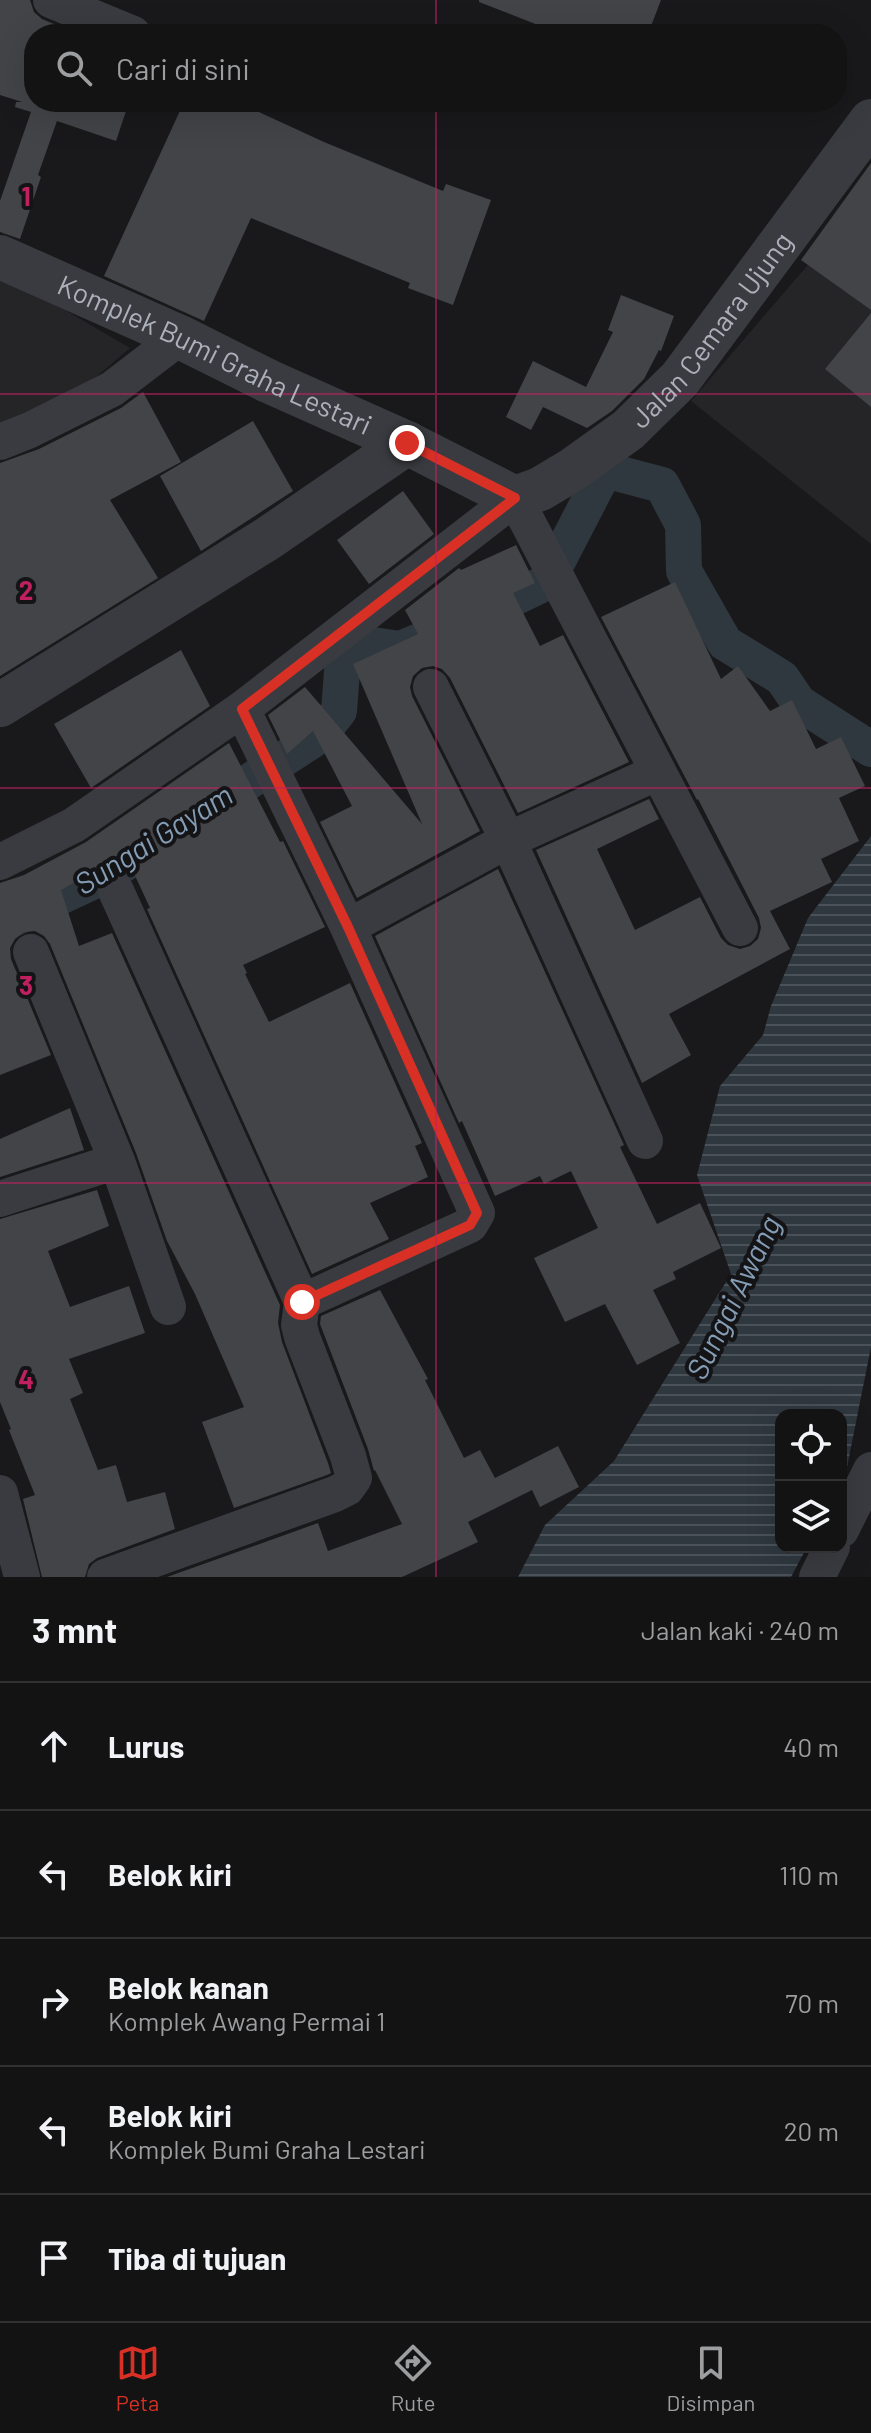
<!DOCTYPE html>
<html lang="id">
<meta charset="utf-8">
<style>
:root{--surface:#131314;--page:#202022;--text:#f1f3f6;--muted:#9d9ea0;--line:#323234;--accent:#d93025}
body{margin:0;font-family:Barlow,sans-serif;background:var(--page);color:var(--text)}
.controls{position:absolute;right:24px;bottom:24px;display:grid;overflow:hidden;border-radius:16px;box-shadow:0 8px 32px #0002}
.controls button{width:72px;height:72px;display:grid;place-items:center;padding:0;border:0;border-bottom:2px solid var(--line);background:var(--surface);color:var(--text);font:40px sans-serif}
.stop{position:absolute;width:24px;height:24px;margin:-18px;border:6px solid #d93025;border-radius:50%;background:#fff}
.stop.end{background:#d93025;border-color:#fff;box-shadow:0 2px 8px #0008}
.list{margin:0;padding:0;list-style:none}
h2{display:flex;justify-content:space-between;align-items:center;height:104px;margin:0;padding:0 32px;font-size:34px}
h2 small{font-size:26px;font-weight:400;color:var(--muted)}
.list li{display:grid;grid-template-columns:52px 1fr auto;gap:24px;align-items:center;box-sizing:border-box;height:128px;padding:0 32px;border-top:2px solid var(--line)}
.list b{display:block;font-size:30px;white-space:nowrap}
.list p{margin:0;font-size:26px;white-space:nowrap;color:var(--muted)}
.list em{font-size:26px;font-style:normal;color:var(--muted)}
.icon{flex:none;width:44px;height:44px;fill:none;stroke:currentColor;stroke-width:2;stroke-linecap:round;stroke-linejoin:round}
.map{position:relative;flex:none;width:871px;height:1577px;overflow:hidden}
.search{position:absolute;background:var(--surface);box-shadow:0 8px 32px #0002;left:24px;right:24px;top:24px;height:88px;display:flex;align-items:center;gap:20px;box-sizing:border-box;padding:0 28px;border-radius:32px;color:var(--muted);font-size:30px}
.sheet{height:744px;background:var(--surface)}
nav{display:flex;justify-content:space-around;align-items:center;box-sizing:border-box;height:112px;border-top:2px solid var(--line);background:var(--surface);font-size:22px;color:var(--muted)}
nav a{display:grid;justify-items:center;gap:4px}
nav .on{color:var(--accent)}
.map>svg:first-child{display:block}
</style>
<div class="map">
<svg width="871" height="1577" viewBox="0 0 871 1577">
<defs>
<pattern id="water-rules" width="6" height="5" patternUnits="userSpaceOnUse" patternTransform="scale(2)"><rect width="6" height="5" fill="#2f373f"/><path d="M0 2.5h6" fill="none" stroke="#4a5159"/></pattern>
</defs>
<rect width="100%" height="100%" fill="#19191b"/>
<path fill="#252528" d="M819 252 871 290V544L691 401Z
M0 272 130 348 83 388 0 426Z"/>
<path fill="url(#water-rules)" d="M871 836V1347L847 1467 841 1480V1415H781V1547H807L791 1577H518L545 1525 614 1461 731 1274 697 1175 720 1086 763 1035 771 1006 808 918Z"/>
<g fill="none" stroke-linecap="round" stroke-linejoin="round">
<path stroke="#2f373f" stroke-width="36" d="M210 807 319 736 339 711 342 671 366 644 400 649 467 621 547 582 605 470 662 485 683 525 684 571 725 643 782 678 799 703 871 749
M0 925 105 876 167 836"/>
</g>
<path fill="#434448" d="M0 0H30L34 12 42 19 78 34H34V102H129L116 141 57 121 38 175 41 177 20 239 0 232V201L31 112 15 107 16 102H22L0 95Z
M479 0H661L648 34H561L479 2Z
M184 102H237L324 142 443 191 446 184 491 200 453 305 408 288 410 283 251 218 204 321 104 276Z
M871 163V310L801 260Z
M621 295 674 316 661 351 659 350 644 379 612 411 587 428 543 407 531 430 506 417 533 361 586 387 613 332 608 330Z
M871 313V407L825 369Z
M143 392 181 462 110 500 158 578 0 676V463L39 449 121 408Z
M253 421 293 491 201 551 160 476Z
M403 491 434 534 369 584 337 540Z
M516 545 535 583 513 593 540 646 563 635 629 762 518 813 450 678 442 669 433 666 422 668 413 676 410 687 412 696 480 831 357 898 320 822 352 806 313 731 287 754 268 715 305 687 422 824 353 664 418 634 405 610 459 568 461 570Z
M675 582 721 679 738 666 770 711 792 700 816 749 841 737 865 786 839 798 859 841 821 859 832 882 770 911 790 949 669 1014 691 1055 642 1083 536 850 649 799 659 819 597 849 635 930 700 897 721 938 728 945 740 949 750 946 758 939 761 928 759 918 698 799 697 800 601 617Z
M181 650 210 706 91 788 54 724Z
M229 743 280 842 283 841 325 927 243 965 247 973 245 974 269 1022 350 983 422 1143 415 1146 428 1177 370 1203 389 1239 312 1274 147 909 150 908 125 854 61 890 79 946 112 933 280 1305 278 1323 282 1342 328 1463 331 1473 327 1475 234 1508 202 1422 244 1407 195 1294 167 1241 136 1153 50 944 44 936 35 931 24 932 15 939 10 948 11 959 51 1055 0 1075V883L24 875 86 842Z
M498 869 624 1145 620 1147 657 1224 700 1203 721 1248 673 1272 676 1279 653 1290 680 1343 637 1365 605 1304 565 1322 534 1258 598 1228 571 1171 544 1184 540 1176 495 1196 462 1121 459 1123 375 936Z
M70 1108 84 1150 0 1177V1139Z
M97 1190 109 1226 48 1251 70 1307 129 1286 145 1333 69 1359 83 1393 70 1399 98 1470 116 1465 127 1502 165 1492 175 1529 97 1558 89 1564 85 1577H42L23 1499 35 1495 9 1430 11 1429 0 1402V1219Z
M380 1290 428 1379 425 1380 464 1458 480 1450 495 1478 558 1446 579 1487 540 1507 532 1490 468 1522 478 1542 402 1577H167L318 1523 328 1551 402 1524 375 1470 374 1471 368 1449 320 1324 321 1316Z"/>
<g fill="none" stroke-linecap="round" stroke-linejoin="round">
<path stroke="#3a3b40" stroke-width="36" d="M51 0 133 34
M0 442 30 430 112 389 180 337
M431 687 508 840 645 1141
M242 709 348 927 477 1213 470 1225 302 1302
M0 862 74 825 242 709 515 498 740 928
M348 927 508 840 658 772
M31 952 117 1161 168 1307
M0 1199 117 1161
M0 1493 22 1577
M841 1530 871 1470
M105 1577 335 1494 347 1488 354 1478 348 1456 302 1337 299 1325 302 1302 116 891
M817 1577 832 1547"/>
<g stroke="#3a3b40" stroke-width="44">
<path id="s1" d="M0 257 180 337 268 381 407 443 515 498 540 489 572 470 628 430 680 379 871 121"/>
<path d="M0 705 267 539 407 443"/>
</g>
</g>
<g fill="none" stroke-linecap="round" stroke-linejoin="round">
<path stroke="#d93025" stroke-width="10" d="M302 1302 470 1225 477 1213 348 927 242 709 515 498 407 443"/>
</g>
<path fill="none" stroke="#c12060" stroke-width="2" stroke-opacity="0.55" d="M436 0V34M436 102V1577M0 394H871M0 788H871M0 1183H871"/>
<g text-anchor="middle" stroke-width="8" stroke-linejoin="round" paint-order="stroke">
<g font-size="28" fill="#acb0ba" stroke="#141416">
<text dy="10" stroke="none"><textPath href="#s1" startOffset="832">Jalan Cemara Ujung</textPath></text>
<text dy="10" stroke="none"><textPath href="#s1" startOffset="236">Komplek Bumi Graha Lestari</textPath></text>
</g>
<g font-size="30" font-style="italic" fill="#849cb4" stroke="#141416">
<text transform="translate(154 840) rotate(-32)" y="10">Sungai Gayam</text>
<text transform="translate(734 1298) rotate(-64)" y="10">Sungai Awang</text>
</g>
</g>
<g font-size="26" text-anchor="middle" font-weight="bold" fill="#c12060" stroke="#141416" stroke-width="8" stroke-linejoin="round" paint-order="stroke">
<text x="26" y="206">1</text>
<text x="26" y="600">2</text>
<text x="26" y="995">3</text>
<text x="26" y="1389">4</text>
</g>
</svg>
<div class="controls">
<button><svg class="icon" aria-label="locate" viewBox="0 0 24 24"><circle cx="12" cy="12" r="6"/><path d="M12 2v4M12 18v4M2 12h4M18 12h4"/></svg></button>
<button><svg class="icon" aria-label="layers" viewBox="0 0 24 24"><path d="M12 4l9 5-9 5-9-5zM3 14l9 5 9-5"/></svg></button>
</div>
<div class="stop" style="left:302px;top:1302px"></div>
<div class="stop end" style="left:407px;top:443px"></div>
<div class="search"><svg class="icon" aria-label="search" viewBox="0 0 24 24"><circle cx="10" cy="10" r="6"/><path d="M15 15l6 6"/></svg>Cari di sini</div>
</div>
<section class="sheet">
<h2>3 mnt<small>Jalan kaki · 240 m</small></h2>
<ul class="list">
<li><svg class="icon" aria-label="ahead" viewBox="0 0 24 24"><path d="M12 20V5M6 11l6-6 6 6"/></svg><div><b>Lurus</b></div><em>40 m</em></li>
<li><svg class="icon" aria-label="left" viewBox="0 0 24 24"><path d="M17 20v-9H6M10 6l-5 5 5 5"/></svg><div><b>Belok kiri</b></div><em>110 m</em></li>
<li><svg class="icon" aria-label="right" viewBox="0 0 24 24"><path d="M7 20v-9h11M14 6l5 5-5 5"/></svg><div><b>Belok kanan</b><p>Komplek Awang Permai 1</p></div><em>70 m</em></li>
<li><svg class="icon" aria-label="left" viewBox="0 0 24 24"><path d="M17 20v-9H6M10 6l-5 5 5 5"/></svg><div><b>Belok kiri</b><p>Komplek Bumi Graha Lestari</p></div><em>20 m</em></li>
<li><svg class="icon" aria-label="arrive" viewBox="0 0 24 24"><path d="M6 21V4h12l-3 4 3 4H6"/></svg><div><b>Tiba di tujuan</b></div></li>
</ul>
</section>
<nav>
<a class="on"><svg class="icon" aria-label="map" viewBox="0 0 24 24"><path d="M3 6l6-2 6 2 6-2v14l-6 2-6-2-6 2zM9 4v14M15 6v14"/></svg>Peta</a>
<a><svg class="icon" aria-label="directions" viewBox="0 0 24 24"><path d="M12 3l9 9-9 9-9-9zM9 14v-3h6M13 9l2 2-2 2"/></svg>Rute</a>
<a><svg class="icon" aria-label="saved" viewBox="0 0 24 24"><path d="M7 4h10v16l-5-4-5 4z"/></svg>Disimpan</a>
</nav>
